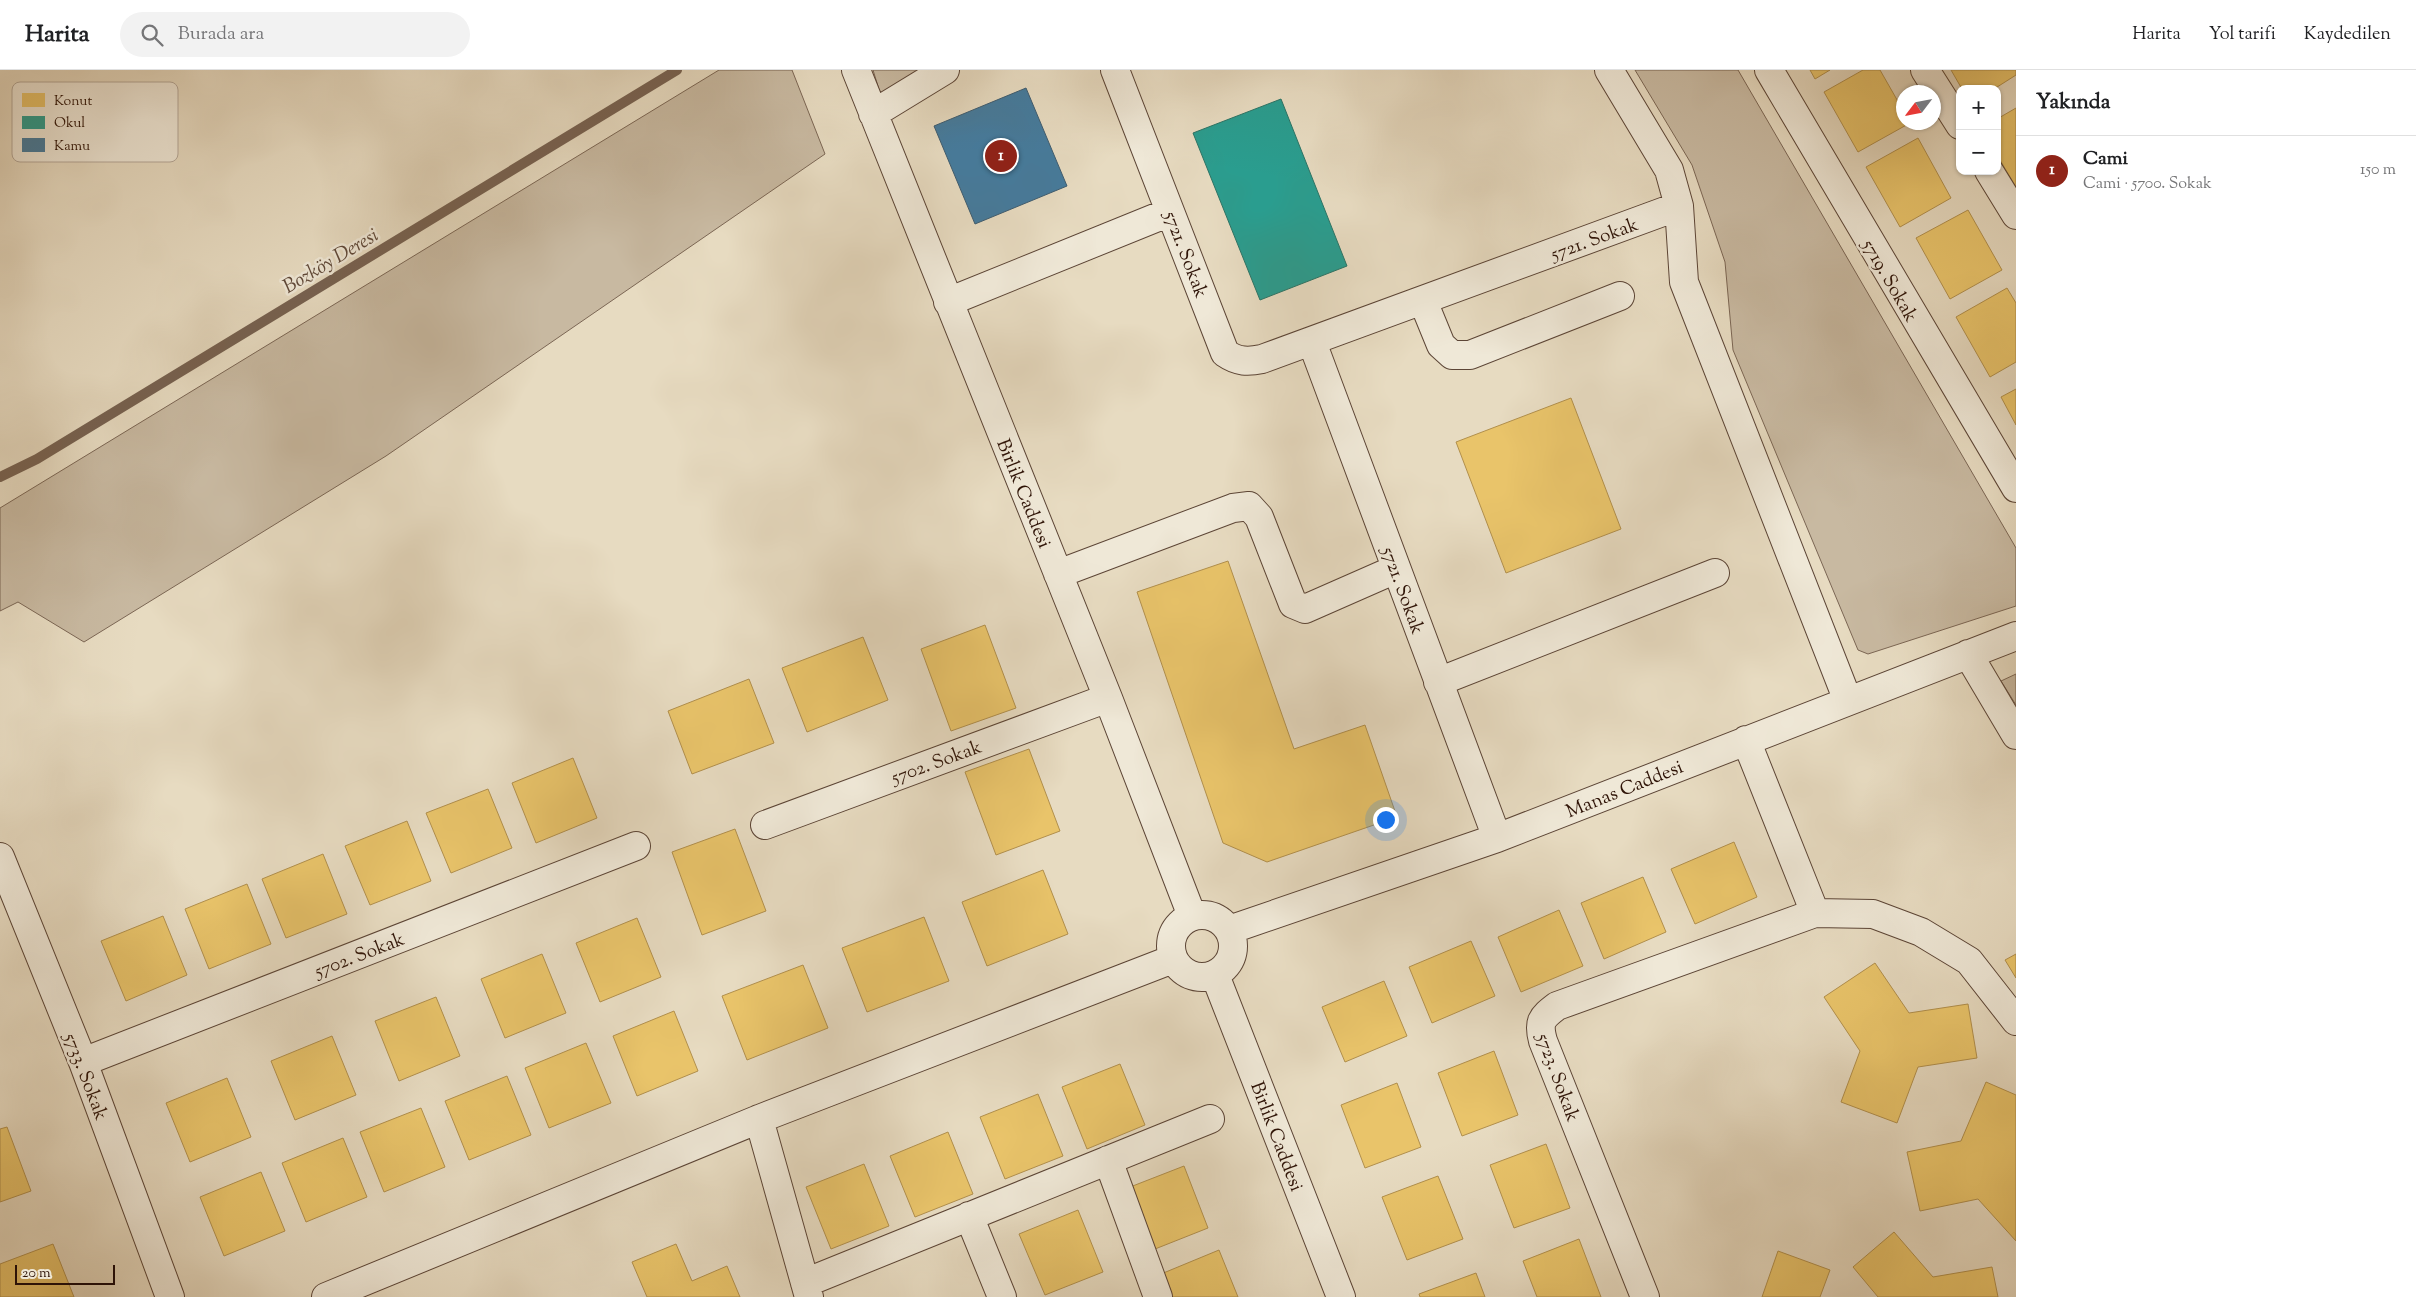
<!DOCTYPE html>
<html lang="tr">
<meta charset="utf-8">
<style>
:root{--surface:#fff;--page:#f2f2f2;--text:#202124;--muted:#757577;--line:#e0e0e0;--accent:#8f2418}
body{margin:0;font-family:"Sorts Mill Goudy",serif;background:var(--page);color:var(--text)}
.controls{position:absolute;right:15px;top:15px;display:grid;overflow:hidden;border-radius:10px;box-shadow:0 1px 4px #0004}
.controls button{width:45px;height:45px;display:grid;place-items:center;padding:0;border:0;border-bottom:1px solid var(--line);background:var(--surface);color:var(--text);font:25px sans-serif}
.compass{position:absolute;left:1896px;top:15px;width:45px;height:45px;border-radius:50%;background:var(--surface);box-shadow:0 1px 4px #0004;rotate:238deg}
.scale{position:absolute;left:15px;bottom:12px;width:100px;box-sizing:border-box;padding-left:5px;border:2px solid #2e1307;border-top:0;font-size:14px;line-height:18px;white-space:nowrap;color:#2e1307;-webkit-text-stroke:4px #efe8d7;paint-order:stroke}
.you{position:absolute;left:1385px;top:749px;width:18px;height:18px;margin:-12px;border:4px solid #fff;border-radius:50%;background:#1a73e8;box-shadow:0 0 0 8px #1a73e833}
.badge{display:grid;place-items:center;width:32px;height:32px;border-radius:50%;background:var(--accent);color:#fff;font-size:16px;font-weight:700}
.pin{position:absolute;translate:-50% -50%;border:2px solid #fff;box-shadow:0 1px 5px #0006}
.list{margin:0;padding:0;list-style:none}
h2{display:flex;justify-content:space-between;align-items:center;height:65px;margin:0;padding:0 20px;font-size:21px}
h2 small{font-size:16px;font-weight:400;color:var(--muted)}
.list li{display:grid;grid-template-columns:32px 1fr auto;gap:15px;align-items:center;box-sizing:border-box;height:70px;padding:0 20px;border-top:1px solid var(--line)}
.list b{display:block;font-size:19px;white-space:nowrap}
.list p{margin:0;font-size:16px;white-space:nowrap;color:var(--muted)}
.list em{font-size:16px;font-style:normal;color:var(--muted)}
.icon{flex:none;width:28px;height:28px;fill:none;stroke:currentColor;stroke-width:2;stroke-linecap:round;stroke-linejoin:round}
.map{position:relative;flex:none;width:2016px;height:1227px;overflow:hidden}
header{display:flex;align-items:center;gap:30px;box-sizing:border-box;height:70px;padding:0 25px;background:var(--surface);border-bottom:1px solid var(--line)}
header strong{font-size:24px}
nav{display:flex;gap:28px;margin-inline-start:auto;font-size:18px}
.search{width:350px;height:45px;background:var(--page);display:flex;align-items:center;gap:12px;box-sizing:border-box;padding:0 18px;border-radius:28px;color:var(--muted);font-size:19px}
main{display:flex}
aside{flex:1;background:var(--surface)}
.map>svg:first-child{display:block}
</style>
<header>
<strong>Harita</strong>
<div class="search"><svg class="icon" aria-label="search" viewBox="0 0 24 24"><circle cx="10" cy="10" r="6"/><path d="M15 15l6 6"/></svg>Burada ara</div>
<nav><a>Harita</a><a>Yol tarifi</a><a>Kaydedilen</a></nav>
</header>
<main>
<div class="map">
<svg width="2016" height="1227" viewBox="0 0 2016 1227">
<rect width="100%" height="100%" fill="#e7dbc1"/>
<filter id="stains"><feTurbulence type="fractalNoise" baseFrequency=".004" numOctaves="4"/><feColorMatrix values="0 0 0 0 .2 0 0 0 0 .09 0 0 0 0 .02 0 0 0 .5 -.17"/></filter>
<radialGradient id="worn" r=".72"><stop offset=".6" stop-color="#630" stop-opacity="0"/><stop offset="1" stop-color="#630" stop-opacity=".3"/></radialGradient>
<path fill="#c8b9a1" stroke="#7b6654" d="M719 0H792L825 84 386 386 84 572 18 532 0 541V438Z
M873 0H925L881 26Z
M1635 0H1738L2016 478V536L1868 584 1858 580 1733 280 1725 192 1692 95Z
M2016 604V635L2001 611Z"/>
<path fill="#e9c46a" stroke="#b18f4c" d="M1810 0H1830L1815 9Z
M1863 0H1880L1904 42V52L1910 53 1858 82 1824 22Z
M1951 0H2016V5L1994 19H1962Z
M2016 38V117L1997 85V49Z
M1918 68 1951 128 1900 157 1866 97Z
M1968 140 2002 200 1950 229 1916 168Z
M2007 218 2016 233V292L1990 307 1956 247Z
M2016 319V355L2001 327Z
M1571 328 1621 459 1506 503 1456 372Z
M1228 491 1294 679 1365 655 1397 747 1267 792 1223 773 1137 522Z
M985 555 1016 638 951 661 921 579Z
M863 567 888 630 807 662 782 598Z
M749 609 774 673 692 704 668 641Z
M1029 679 1060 761 996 785 965 702Z
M573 688 597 748 536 773 512 713Z
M488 719 512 778 451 803 426 743Z
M407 751 431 811 370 835 345 776Z
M735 759 766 841 702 865 672 782Z
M1734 772 1757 827 1695 854 1671 799Z
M323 784 347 844 286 868 262 809Z
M1043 800 1068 864 987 896 962 832Z
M1643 807 1666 862 1604 889 1581 833Z
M247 814 271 874 209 899 185 839Z
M1559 840 1583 896 1521 922 1498 867Z
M163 846 187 905 126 931 101 871Z
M924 847 949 911 867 942 842 878Z
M637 848 661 907 600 932 576 873Z
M1471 871 1495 926 1432 953 1409 897Z
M542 884 566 943 505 968 481 909Z
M2016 884V908L2005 890Z
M1875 893 1909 943 1968 934 1977 988 1918 997 1897 1053 1841 1032 1860 981 1824 927Z
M803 895 828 958 747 990 722 926Z
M1384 911 1407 966 1345 992 1322 937Z
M436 927 460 986 399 1011 375 951Z
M674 941 698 1001 637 1026 613 966Z
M332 966 356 1025 295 1050 271 991Z
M586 973 611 1033 549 1058 525 998Z
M1494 981 1518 1045 1462 1066 1438 1003Z
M1120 994 1145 1055 1087 1079 1062 1017Z
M507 1006 531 1065 469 1090 445 1031Z
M227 1008 251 1067 190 1092 166 1033Z
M1986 1012 2016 1025V1171L1978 1129 1920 1141 1907 1082 1961 1071Z
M1397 1013 1421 1077 1365 1098 1341 1035Z
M1038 1024 1063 1086 1005 1109 980 1047Z
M421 1038 445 1097 384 1122 360 1062Z
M7 1057 31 1121 0 1132V1059Z
M948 1062 973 1124 915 1147 890 1086Z
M343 1068 367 1127 306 1152 282 1093Z
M1546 1074 1570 1138 1514 1158 1490 1095Z
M864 1094 889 1156 831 1179 806 1117Z
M1184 1096 1208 1158 1150 1181 1125 1119Z
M261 1102 285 1161 224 1186 200 1127Z
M1438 1106 1463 1169 1407 1190 1382 1127Z
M1078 1140 1103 1202 1045 1225 1019 1164Z
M1894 1162 1933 1207 1992 1197 1998 1227H1878L1853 1197Z
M1579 1169 1601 1227H1537L1523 1191Z
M53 1174 74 1227H0V1194Z
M676 1174 692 1211 727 1196 740 1227H647L632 1192Z
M1219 1180 1238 1227H1170L1161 1204Z
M1778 1181 1830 1200 1820 1227H1762Z
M1476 1203 1485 1227H1420L1419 1224Z"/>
<path fill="#2a9d8f" stroke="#2b7466" d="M1281 29 1347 196 1260 230 1193 63Z"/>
<path fill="#457b9d" stroke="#3e5c70" d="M1026 18 1067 116 975 154 934 56Z"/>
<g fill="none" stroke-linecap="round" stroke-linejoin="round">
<path stroke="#776251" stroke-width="10" d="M0 407 37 389 677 0"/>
<defs>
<path id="minor" d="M856 0 1108 628 1192 846
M1115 0 1225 283C1238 292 1248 292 1262 289L1679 136
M1609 0 1669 100 1679 136 1684 212 1848 631
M1769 0 2016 418
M1925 0 1960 55
M873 44 945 0
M1989 101 2016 145
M1423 231 1441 275 1452 285H1470L1620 226
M948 232 1170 142
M1312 272 1497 768
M1058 504 1233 438 1249 436 1259 447 1293 534 1305 539 1396 499
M1968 584 2016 665
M1438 612 1715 503
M1746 670 1815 843
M765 755 1108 628
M0 787 83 992 170 1227
M1171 876a31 31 0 1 1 62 0a31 31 0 1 1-62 0Z
M1229 860 1497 768 2016 566
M1215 905 1341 1227
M83 992 636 776
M759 1049 809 1227
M1108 1090 1158 1227
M969 1146 1002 1227
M805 1213 1210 1049
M326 1227 759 1049 1173 889
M1645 1227 1543 971C1538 952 1541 948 1557 936L1815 843 1873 844 1921 862 1969 891 2016 951"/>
</defs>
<use href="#minor" stroke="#5c4536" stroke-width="30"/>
<use href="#minor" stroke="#efe8d7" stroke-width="28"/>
</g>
<g text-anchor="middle" stroke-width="5" stroke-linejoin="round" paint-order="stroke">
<g font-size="19" fill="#2e1307" stroke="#efe8d7">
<text transform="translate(1594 168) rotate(-20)" y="7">5721. Sokak</text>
<text transform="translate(1187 184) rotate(69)" y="7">5721. Sokak</text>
<text transform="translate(1891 210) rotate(60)" y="7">5719. Sokak</text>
<text transform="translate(1025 423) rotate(68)" y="7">Birlik Caddesi</text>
<text transform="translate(1404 520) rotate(70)" y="7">5721. Sokak</text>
<text transform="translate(936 691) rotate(-20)" y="7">5702. Sokak</text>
<text transform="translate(1624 718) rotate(-22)" y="7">Manas Caddesi</text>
<text transform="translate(359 884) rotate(-21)" y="7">5702. Sokak</text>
<text transform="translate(87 1006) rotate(69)" y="7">5733. Sokak</text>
<text transform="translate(1559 1007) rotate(70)" y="7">5723. Sokak</text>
<text transform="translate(1278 1066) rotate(69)" y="7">Birlik Caddesi</text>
</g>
<g font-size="20" font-style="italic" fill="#5f4838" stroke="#efe8d7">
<text transform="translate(330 190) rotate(-31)" y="7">Bozköy Deresi</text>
</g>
</g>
<rect x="12" y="12" width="166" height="80" rx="8" fill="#efe8d7" stroke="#b5a899" stroke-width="1"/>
<rect x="22" y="23" width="23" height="14" fill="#e9c46a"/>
<rect x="22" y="46" width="23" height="13" fill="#2a9d8f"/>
<rect x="22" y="68" width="23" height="14" fill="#457b9d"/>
<g font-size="14" fill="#2e1307">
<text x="54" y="35">Konut</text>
<text x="54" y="57">Okul</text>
<text x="54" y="80">Kamu</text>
</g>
<rect width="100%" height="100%" filter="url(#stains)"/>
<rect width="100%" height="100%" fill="url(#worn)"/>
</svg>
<div class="controls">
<button>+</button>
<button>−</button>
</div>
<svg class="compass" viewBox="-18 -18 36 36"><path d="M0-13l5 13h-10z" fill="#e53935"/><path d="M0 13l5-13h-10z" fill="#757577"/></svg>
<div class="scale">20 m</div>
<div class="you"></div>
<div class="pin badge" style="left:1001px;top:86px">1</div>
</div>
<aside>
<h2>Yakında<small></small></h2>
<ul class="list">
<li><span class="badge">1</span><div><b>Cami</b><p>Cami · 5700. Sokak</p></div><em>150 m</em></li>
</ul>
</aside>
</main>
